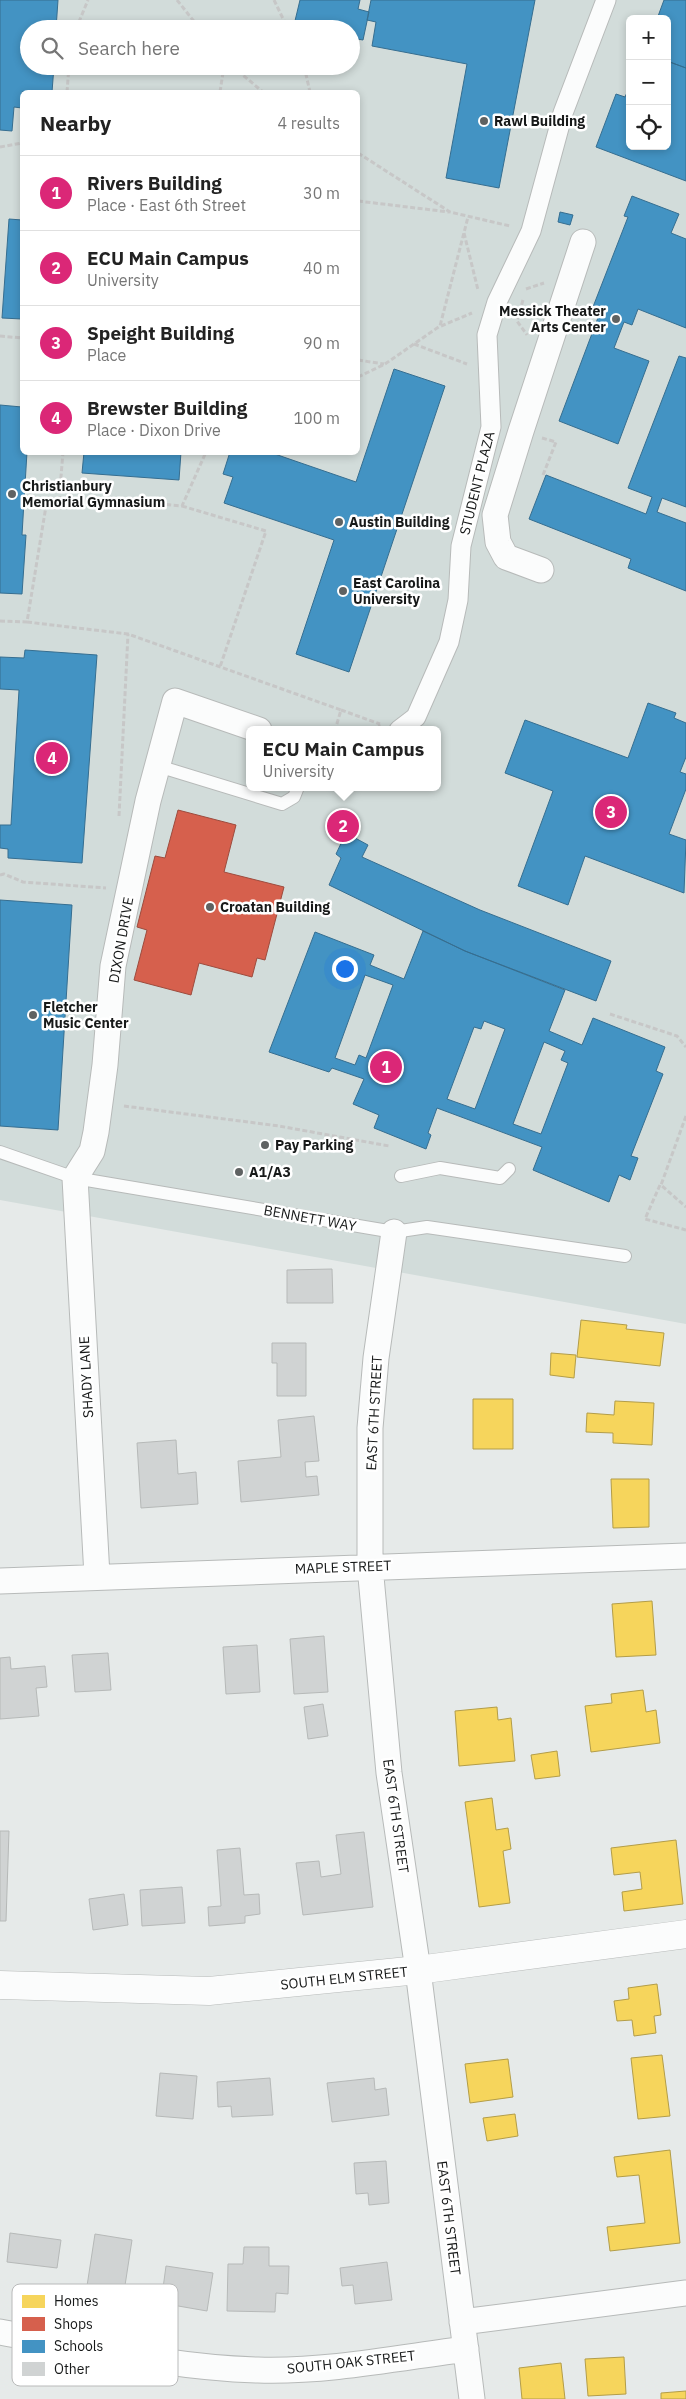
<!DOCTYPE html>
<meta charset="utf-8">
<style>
:root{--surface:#fff;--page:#f2f2f2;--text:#222;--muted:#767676;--line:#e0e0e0;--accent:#db2777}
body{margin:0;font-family:"IBM Plex Sans",sans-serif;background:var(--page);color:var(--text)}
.controls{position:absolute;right:15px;top:15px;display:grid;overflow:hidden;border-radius:8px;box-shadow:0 2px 8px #0003}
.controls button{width:45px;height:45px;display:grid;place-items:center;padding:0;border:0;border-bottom:1px solid var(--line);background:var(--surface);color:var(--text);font:25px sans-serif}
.you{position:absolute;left:344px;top:968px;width:18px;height:18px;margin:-12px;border:4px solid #fff;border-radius:50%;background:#1a73e8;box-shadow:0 0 0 8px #1a73e833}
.badge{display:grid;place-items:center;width:32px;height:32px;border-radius:50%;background:var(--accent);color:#fff;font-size:16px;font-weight:700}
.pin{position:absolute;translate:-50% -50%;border:2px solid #fff;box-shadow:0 1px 5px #0006}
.popup{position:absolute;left:246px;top:726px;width:195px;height:65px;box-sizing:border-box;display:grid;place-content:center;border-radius:8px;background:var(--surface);filter:drop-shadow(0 1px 4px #0005);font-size:16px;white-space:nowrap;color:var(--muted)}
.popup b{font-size:19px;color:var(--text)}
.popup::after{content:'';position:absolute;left:50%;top:100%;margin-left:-10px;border:10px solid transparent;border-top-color:var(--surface)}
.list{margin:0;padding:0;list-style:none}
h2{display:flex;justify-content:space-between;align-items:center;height:65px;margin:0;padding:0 20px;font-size:21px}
h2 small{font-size:16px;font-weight:400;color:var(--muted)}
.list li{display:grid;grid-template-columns:32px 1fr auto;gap:15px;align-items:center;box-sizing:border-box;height:75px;padding:0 20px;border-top:1px solid var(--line)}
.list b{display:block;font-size:19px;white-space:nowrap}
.list p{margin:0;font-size:16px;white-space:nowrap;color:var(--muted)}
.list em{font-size:16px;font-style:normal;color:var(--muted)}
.icon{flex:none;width:28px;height:28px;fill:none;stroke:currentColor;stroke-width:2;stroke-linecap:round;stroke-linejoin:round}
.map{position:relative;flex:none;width:686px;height:2399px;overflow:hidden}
.search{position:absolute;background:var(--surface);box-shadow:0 2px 8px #0003;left:20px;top:20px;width:340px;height:55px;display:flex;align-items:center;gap:12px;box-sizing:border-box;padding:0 18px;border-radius:28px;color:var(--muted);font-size:19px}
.panel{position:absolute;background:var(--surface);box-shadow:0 2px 8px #0003;left:20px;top:90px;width:340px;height:365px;border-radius:8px}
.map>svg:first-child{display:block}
</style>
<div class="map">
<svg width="686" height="2399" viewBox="0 0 686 2399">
<rect width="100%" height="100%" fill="#e6eae9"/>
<path fill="#d2dcda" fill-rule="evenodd" d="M0 0H686V1324L0 1200ZM630 19H667V146H630ZM29 29H351V66H29ZM22 92H358V452H22ZM249 730H437V787H249Z"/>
<path fill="#f6d55c" stroke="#b39d48" d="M581 1320 627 1325 626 1329 664 1333 660 1366 577 1357Z
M551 1353 576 1355 574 1378 550 1375Z
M473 1399H513V1449H473Z
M615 1401 654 1403 652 1445 613 1443V1433L586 1432 587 1413 614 1415Z
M611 1479H649V1527L613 1528Z
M652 1601 656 1655 616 1657 612 1604Z
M643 1690 646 1712 656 1710 660 1743 591 1752 585 1706 612 1703 611 1694Z
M497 1707 498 1720 511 1718 515 1761 459 1766 455 1711Z
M557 1751 560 1776 535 1779 531 1755Z
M492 1798 496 1830 508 1828 511 1849 503 1851 510 1903 479 1907 465 1802Z
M676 1840 683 1904 624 1911 622 1892 642 1889 640 1872 614 1875 611 1848Z
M657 1984 661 2015 654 2016 656 2033 634 2036 632 2020 617 2021 614 2001 629 1999 628 1988Z
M662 2055 670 2116 638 2119 631 2058Z
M508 2059 513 2097 470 2103 465 2064Z
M515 2114 518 2136 487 2141 483 2118Z
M670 2150 680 2243 610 2251 607 2227 645 2223 639 2175 617 2177 614 2157Z
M624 2357 626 2394 588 2396 585 2359Z
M561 2363 565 2399H522L519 2368Z
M686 2391V2399H661V2393Z"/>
<path fill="#d6604d" stroke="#9d4b3d" d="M178 810 236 825 224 872 284 887 265 960 257 958 252 977 199 963 191 995 134 980 147 930 137 927 155 856 165 858Z"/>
<path fill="#4393c3" stroke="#366e90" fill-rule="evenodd" d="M0 0H58L56 29H29V66H54L52 92H22V108L14 107 12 131 0 130Z
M300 0H360L358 9 369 12 363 40 351 38V29H313L294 25Z
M371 0H535L499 188 446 178 467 64 372 46 376 22 367 20Z
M664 0H686V68L667 61V19H657Z
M667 61 686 68V181L596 147 616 94 625 97 630 86V146H667Z
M632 196 679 214 671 233 686 239V328L638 309 632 325 624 322 614 348 649 361 618 444 559 421 599 315 591 312 628 217 624 216Z
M560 212 573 215 570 225 558 222Z
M9 219 22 220V319L2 318Z
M679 356 686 358V507L662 498 657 512 686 523V591L628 568 631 559 529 519 546 475 646 514 652 497 628 488Z
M394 369 445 386 349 672 296 654 334 540 224 503 233 477 223 474 230 452H269L356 482Z
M0 405 22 407V452H27L22 535H26L22 594 0 593Z
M84 452H181L179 480 82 473Z
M25 650 97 655 82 863 8 858V849L0 848V825H11L19 690 0 689V657L24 658Z
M648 703 676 713 674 718 686 723V757L680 772 686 774V789L669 834 686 840 684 893 585 856 568 905 518 886 553 791 505 773 525 720 628 758Z
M346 833 368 845 362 857 480 910 611 961 596 1001 465 951 329 885 341 858 336 854Z
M0 900 72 905 58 1130 0 1126Z
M423 931 465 951 565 990 549 1031 582 1045 593 1018 665 1047 656 1071 663 1074 631 1156 638 1158 630 1180 619 1175 609 1202 533 1170 542 1147 437 1108 428 1133 431 1135 426 1149 374 1128 379 1115 353 1104 364 1079 332 1068 329 1072 269 1052 315 932 374 955 370 965 404 979ZM365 975 393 985 366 1058 359 1055 355 1065 335 1058ZM484 1021 505 1029 475 1109 447 1099 474 1027 481 1029ZM544 1042 565 1051 561 1060 568 1063 541 1134 513 1124Z"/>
<path fill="#d0d3d3" stroke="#b6b9b8" d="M332 1269 333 1303H287V1270Z
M272 1343H306V1396H277V1363H272Z
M314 1416 319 1461 305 1462 306 1477 317 1476 319 1495 241 1502 238 1461 281 1457 278 1420Z
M176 1440 178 1474 196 1472 198 1504 141 1508 137 1443Z
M324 1636 328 1692 294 1694 290 1639Z
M257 1645 260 1692 226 1694 223 1647Z
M108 1653 111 1690 75 1692 72 1655Z
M10 1657 11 1669 45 1666 47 1687 36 1688 39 1716 0 1719V1658Z
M323 1704 328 1736 308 1739 304 1707Z
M0 1831H9L6 1921H0Z
M364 1832 373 1907 303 1915 296 1863 319 1861 321 1877 341 1874 336 1835Z
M240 1848 244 1895 259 1894 260 1914 245 1916V1923L209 1926 208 1907 221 1906 217 1850Z
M182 1887 185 1923 142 1926 140 1890Z
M124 1894 128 1925 93 1930 89 1899Z
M160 2073 197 2076 193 2119 156 2116Z
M270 2078 273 2115 232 2117 231 2106 218 2107 217 2082Z
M374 2078 375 2090 386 2088 389 2115 332 2122 327 2083Z
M386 2161 389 2203 369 2205 368 2193 356 2194 354 2163Z
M10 2233 61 2240 57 2268 7 2262Z
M95 2234 132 2240 124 2292 87 2286Z
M244 2247H269V2266H289L288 2294 276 2293 275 2312 227 2311 228 2264H243Z
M387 2262 392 2300 355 2304 353 2285 342 2286 340 2268Z
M166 2266 213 2273 207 2311 161 2303Z"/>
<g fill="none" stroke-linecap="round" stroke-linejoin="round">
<defs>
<path id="service" d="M158 766 282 804 294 797 298 787
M0 1152 75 1178 394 1232 427 1227 625 1256
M401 1176 440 1168 500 1178 509 1169"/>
<path id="pedestrian" d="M399 730 416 717 449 642 458 600 461 546 491 427 487 335 497 302 531 231 563 113 606 0"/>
<path id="minor" d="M541 570 506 557 498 542 495 515 521 431 583 242
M394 1232 376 1358 370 1428V1566L389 1773 418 1970 472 2399
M97 1576 75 1178 92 1151 96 1132 105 1065 113 966 148 801 175 701 259 730
M0 1581 686 1556
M462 2322 686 2293
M0 2332C85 2347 172 2368 258 2370 328 2372 397 2358 466 2349"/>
<path id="tertiary" d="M0 1985 209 1991 418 1970 686 1934"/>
</defs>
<use href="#service" stroke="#b7bab9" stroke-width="14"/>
<use href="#pedestrian" stroke="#b7bab9" stroke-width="21"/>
<use href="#minor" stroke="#b7bab9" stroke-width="27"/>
<use href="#tertiary" stroke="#b7bab9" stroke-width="29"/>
<path stroke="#c7c7c7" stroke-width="3" stroke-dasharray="5 2.5" stroke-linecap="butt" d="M177 0 200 29
M274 0 288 29
M76 29 88 0
M232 66 263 92
M304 66 310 92
M67 92 69 66
M220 92 224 66
M0 147 22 143
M358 153 450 212 510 226
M358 201 449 212
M464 233 478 290
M526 289 544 283
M523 300 517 321 527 335
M441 326 472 313
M0 336 22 338
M414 344 467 364
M358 360 384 364
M358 377 385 364 440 326 468 217
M542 438 556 442 543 475
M59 501 63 452
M182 506 266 531 220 667
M0 621 27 622 47 500 138 502 182 506 206 452
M27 622 128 634 341 710 335 730
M341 710 380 724
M372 730 380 724
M119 816 128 634
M0 875 4 874 23 882 106 888
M610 1014 677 1036 686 1047
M124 1106 279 1126 389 1146
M686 1116 661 1185 686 1207
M660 1185 645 1219 686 1230"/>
<use href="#service" stroke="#fbfcfc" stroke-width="12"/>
<use href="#pedestrian" stroke="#fbfcfc" stroke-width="19"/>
<use href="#minor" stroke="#fbfcfc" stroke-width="25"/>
<use href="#tertiary" stroke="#fbfcfc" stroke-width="28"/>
</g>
<g fill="#5f6262" stroke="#fff" stroke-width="2">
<circle cx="484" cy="121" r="5"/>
<circle cx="616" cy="319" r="5"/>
<circle cx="12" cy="494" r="5"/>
<circle cx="339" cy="522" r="5"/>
<circle cx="343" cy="591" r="5"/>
<circle cx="210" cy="907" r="5"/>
<circle cx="33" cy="1015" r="5"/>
<circle cx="265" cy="1145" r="5"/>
<circle cx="239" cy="1172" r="5"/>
</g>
<g text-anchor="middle" stroke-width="5" stroke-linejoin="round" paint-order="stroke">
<g font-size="14" font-weight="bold" fill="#171919" stroke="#fff" text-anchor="start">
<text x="494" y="126">Rawl Building</text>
<text x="606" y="316" text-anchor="end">Messick Theater<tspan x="606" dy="16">Arts Center</tspan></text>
<text x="22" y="491">Christianbury<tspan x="22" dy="16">Memorial Gymnasium</tspan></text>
<text x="349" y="527">Austin Building</text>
<text x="353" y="588">East Carolina<tspan x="353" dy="16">University</tspan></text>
<text x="220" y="912">Croatan Building</text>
<text x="43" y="1012">Fletcher<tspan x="43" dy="16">Music Center</tspan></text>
<text x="275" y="1150">Pay Parking</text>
<text x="249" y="1177">A1/A3</text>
</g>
<g font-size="14" fill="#171919" stroke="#fff">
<text transform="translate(477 483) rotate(-76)" y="5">STUDENT PLAZA</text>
<text transform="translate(121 940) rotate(-80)" y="5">DIXON DRIVE</text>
<text transform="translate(310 1218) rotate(10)" y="5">BENNETT WAY</text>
<text transform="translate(86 1377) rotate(-93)" y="5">SHADY LANE</text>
<text transform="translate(374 1413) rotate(-87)" y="5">EAST 6TH STREET</text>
<text transform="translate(343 1567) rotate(-2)" y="5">MAPLE STREET</text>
<text transform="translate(396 1816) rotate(82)" y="5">EAST 6TH STREET</text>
<text transform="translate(344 1978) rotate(-6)" y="5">SOUTH ELM STREET</text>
<text transform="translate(449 2218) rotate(83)" y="5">EAST 6TH STREET</text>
<text transform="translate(351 2362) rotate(-6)" y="5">SOUTH OAK STREET</text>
</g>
</g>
<rect x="12" y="2284" width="166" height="102" rx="8" fill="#fff" stroke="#b9baba" stroke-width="1"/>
<rect x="22" y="2295" width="23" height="13" fill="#f6d55c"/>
<rect x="22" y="2317" width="23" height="14" fill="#d6604d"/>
<rect x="22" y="2340" width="23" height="13" fill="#4393c3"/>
<rect x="22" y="2362" width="23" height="14" fill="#d0d3d3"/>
<g font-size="14" fill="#171919">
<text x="54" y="2306">Homes</text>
<text x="54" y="2329">Shops</text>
<text x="54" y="2351">Schools</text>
<text x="54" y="2374">Other</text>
</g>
</svg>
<div class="controls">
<button>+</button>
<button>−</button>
<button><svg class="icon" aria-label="locate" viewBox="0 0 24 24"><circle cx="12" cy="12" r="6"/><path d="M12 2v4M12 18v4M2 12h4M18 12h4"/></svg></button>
</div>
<div class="you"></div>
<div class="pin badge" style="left:386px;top:1067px">1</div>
<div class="pin badge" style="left:343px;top:826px">2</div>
<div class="popup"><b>ECU Main Campus</b>University</div>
<div class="pin badge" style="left:611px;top:812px">3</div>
<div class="pin badge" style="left:52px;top:758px">4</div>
<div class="search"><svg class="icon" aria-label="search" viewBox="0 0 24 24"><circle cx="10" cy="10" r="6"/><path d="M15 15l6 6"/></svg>Search here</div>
<section class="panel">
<h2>Nearby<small>4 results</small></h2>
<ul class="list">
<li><span class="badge">1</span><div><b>Rivers Building</b><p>Place · East 6th Street</p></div><em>30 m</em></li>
<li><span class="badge">2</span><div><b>ECU Main Campus</b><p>University</p></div><em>40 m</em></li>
<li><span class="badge">3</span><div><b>Speight Building</b><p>Place</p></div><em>90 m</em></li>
<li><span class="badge">4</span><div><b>Brewster Building</b><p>Place · Dixon Drive</p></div><em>100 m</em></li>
</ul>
</section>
</div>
